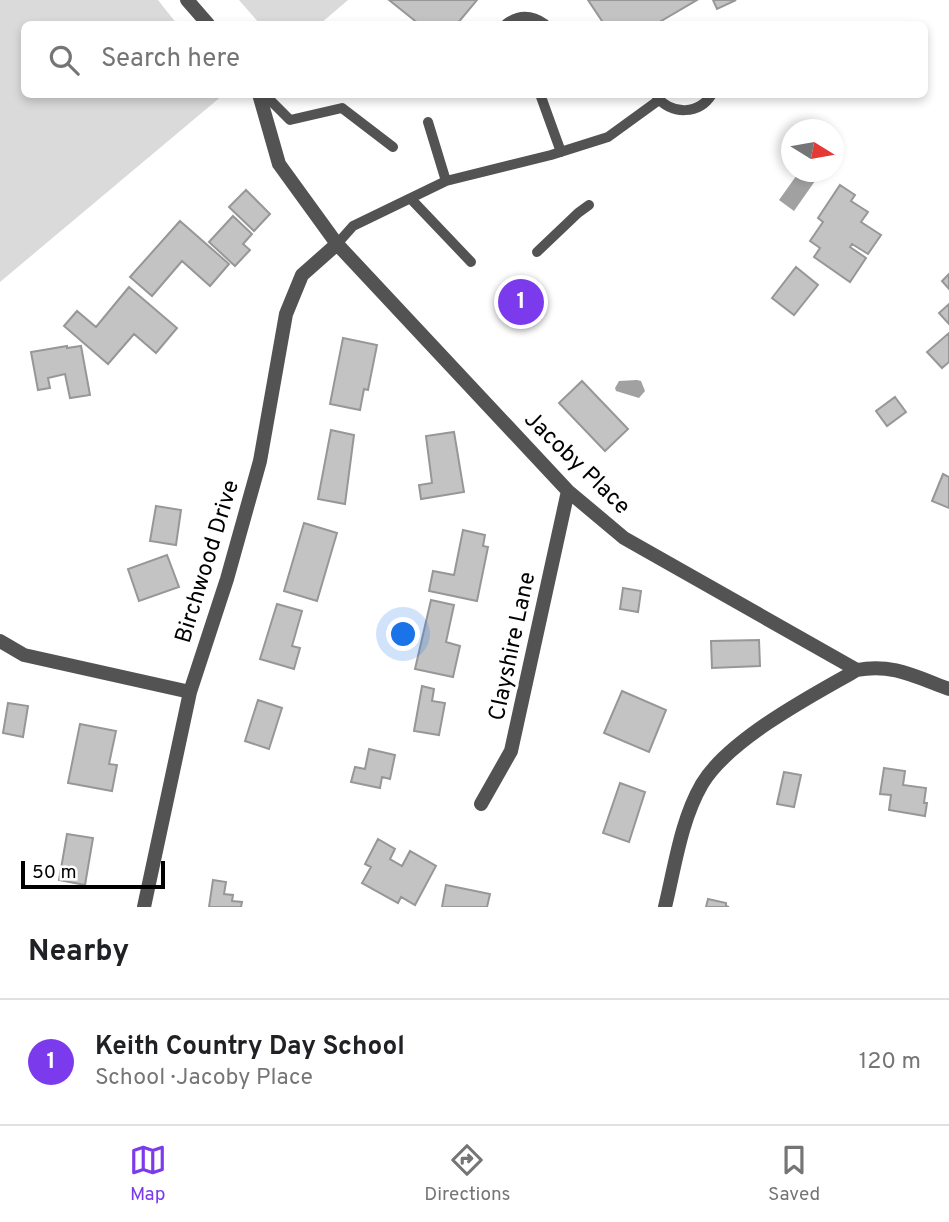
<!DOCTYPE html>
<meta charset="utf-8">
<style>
:root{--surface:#fff;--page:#f2f2f2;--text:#202124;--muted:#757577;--line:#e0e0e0;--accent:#7c3aed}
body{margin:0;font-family:Overpass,sans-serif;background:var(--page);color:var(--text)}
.compass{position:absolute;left:781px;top:119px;width:63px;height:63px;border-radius:50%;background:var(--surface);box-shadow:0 4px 10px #0003;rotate:101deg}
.scale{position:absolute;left:21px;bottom:18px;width:144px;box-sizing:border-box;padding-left:7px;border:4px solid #000;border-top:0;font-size:19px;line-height:24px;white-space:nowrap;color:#000;-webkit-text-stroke:5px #fff;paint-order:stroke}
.you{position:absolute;left:404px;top:635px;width:24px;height:24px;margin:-18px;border:5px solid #fff;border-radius:50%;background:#1a73e8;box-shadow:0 0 0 10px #1a73e833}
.badge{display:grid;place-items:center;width:46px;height:46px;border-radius:50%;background:var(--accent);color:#fff;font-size:23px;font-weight:700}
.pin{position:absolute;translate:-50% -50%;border:4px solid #fff;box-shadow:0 2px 7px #0006}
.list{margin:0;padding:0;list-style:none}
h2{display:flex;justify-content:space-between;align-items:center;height:91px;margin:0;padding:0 28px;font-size:30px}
h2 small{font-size:23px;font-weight:400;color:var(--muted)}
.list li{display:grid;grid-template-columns:46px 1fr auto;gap:21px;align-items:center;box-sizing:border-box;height:126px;padding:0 28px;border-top:2px solid var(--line)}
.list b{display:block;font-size:26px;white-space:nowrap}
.list p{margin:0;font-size:23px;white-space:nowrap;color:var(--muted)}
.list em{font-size:23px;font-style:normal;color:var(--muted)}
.icon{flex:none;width:38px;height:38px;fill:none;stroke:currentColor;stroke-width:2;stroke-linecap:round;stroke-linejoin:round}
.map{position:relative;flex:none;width:949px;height:907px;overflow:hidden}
.search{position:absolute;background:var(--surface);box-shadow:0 4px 10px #0003;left:21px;right:21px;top:21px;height:77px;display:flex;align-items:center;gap:18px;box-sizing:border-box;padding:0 24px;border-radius:10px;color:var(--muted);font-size:26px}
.sheet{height:217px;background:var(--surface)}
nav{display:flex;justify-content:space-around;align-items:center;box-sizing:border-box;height:98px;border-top:2px solid var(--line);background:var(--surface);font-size:19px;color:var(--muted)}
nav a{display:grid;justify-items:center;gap:4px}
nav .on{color:var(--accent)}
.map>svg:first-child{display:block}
</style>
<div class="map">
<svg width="949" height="907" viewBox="0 0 949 907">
<rect width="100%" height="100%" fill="#fff"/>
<path fill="#dadada" d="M0 0H158L177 24H24V94L223 95 0 282Z
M239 0H348L320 24H260Z"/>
<path fill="#a1a1a1" d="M799 172 815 181 794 211 779 200Z
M637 380 641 381 645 391 639 398 616 391 615 388 619 381Z"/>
<path fill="#c3c3c3" stroke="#979797" stroke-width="2" d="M389 0H477L457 24H419Z
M588 0H697L656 24H604Z
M713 0H736L717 9Z
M840 185 855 195 851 201 868 212 861 222 881 235 868 254 852 244 850 247 866 258 850 282 814 257 820 248 810 241 823 222 818 218Z
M246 190 270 214 254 231 229 207Z
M233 216 252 234 243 244 250 250 235 266 209 242Z
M180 221 229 264 210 286 182 261 152 296 130 277Z
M796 267 818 285 794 315 772 298Z
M949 274V289L942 281Z
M129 287 177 328 156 353 134 334 108 364 64 326 77 311 96 327Z
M949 304V324L939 313Z
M949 333V362L942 368 927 352Z
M343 338 377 345 368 390 364 389 360 410 330 404Z
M67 346V348L81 346 90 395 70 398 65 374 48 378 50 388 38 390 31 352Z
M582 381 628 429 605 451 559 403Z
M895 397 906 412 887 426 876 411Z
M331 430 354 435 345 504 318 499Z
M454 432 464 492 421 499 419 485 432 483 426 436Z
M943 474 949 477V508L932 501Z
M156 506 181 510 176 545 150 541Z
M304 523 337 533 317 601 284 591Z
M463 530 485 535 483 546 488 547 477 601 429 591 433 571 454 575Z
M167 555 179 587 139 601 128 569Z
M623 588 641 591 638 612 620 609Z
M431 600 454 605 446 642 460 646 453 677 415 669Z
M277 604 302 611 292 646 300 648 294 669 260 659Z
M759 640 760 666 712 668 711 641Z
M422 686 434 689 432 701 445 703 439 735 414 731Z
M622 691 666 710 649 752 604 733Z
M258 700 282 708 269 749 245 741Z
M8 703 28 706 23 737 3 733Z
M80 724 116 731 109 764 117 765 112 791 68 783Z
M369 749 395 755 390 779 382 777 380 788 351 782 355 767 365 769Z
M884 768 905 771 903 785 926 788 924 803H927L925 816 889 810 891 795 880 794Z
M784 772 801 775 794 807 777 804Z
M620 783 645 792 629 842 603 833Z
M67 834 93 838 85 885 59 880Z
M378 839 395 849 390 859 402 866 410 851 436 866 415 905 401 897 398 903 362 883 371 867 365 864Z
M213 880 226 882 224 894 233 895 232 901 242 902 241 907H209Z
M446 885 490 894 487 907H442Z
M708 899 726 903V906L729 907H706Z"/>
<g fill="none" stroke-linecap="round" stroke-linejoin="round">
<path stroke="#535353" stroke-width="10" d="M506 24C519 14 532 15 545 24
M264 94 290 120 342 108 393 147
M540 94 561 152
M657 97C672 115 699 115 712 94
M428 122 446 181
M411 199 471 262
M337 244 353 226 446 181 551 155 608 137 659 100
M537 252 578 213 589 205"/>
<path stroke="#535353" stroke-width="14" d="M187 0 208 24
M259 94 279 164 337 244 568 491 624 538 857 670C892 663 916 677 949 689
M0 641 24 655 190 692
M481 804 511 751 568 491
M144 907 190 692 227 579 260 461 286 314 302 275 337 244
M665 907C675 866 681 820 702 784 728 740 812 695 857 670"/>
</g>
<g text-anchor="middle" stroke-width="6" stroke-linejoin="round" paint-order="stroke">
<g font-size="23" fill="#000" stroke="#fff">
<text transform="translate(578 462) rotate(44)" y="8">Jacoby Place</text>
<text transform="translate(206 561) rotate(-73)" y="8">Birchwood Drive</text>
<text transform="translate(511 646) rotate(-78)" y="8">Clayshire Lane</text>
</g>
</g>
</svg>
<svg class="compass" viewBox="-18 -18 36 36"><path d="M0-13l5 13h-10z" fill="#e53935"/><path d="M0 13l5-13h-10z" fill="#757577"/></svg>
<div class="scale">50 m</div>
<div class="you"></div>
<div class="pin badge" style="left:521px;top:302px">1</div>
<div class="search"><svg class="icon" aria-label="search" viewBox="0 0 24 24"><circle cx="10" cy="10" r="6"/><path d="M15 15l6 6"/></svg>Search here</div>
</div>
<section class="sheet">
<h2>Nearby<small></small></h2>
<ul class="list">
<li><span class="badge">1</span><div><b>Keith Country Day School</b><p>School · Jacoby Place</p></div><em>120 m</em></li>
</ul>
</section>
<nav>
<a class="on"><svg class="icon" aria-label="map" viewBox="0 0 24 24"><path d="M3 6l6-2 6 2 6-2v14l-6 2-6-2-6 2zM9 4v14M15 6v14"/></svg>Map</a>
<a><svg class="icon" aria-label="directions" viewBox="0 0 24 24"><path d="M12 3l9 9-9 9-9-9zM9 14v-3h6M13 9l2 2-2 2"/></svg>Directions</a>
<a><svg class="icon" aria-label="saved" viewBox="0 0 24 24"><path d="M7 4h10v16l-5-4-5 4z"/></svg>Saved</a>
</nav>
